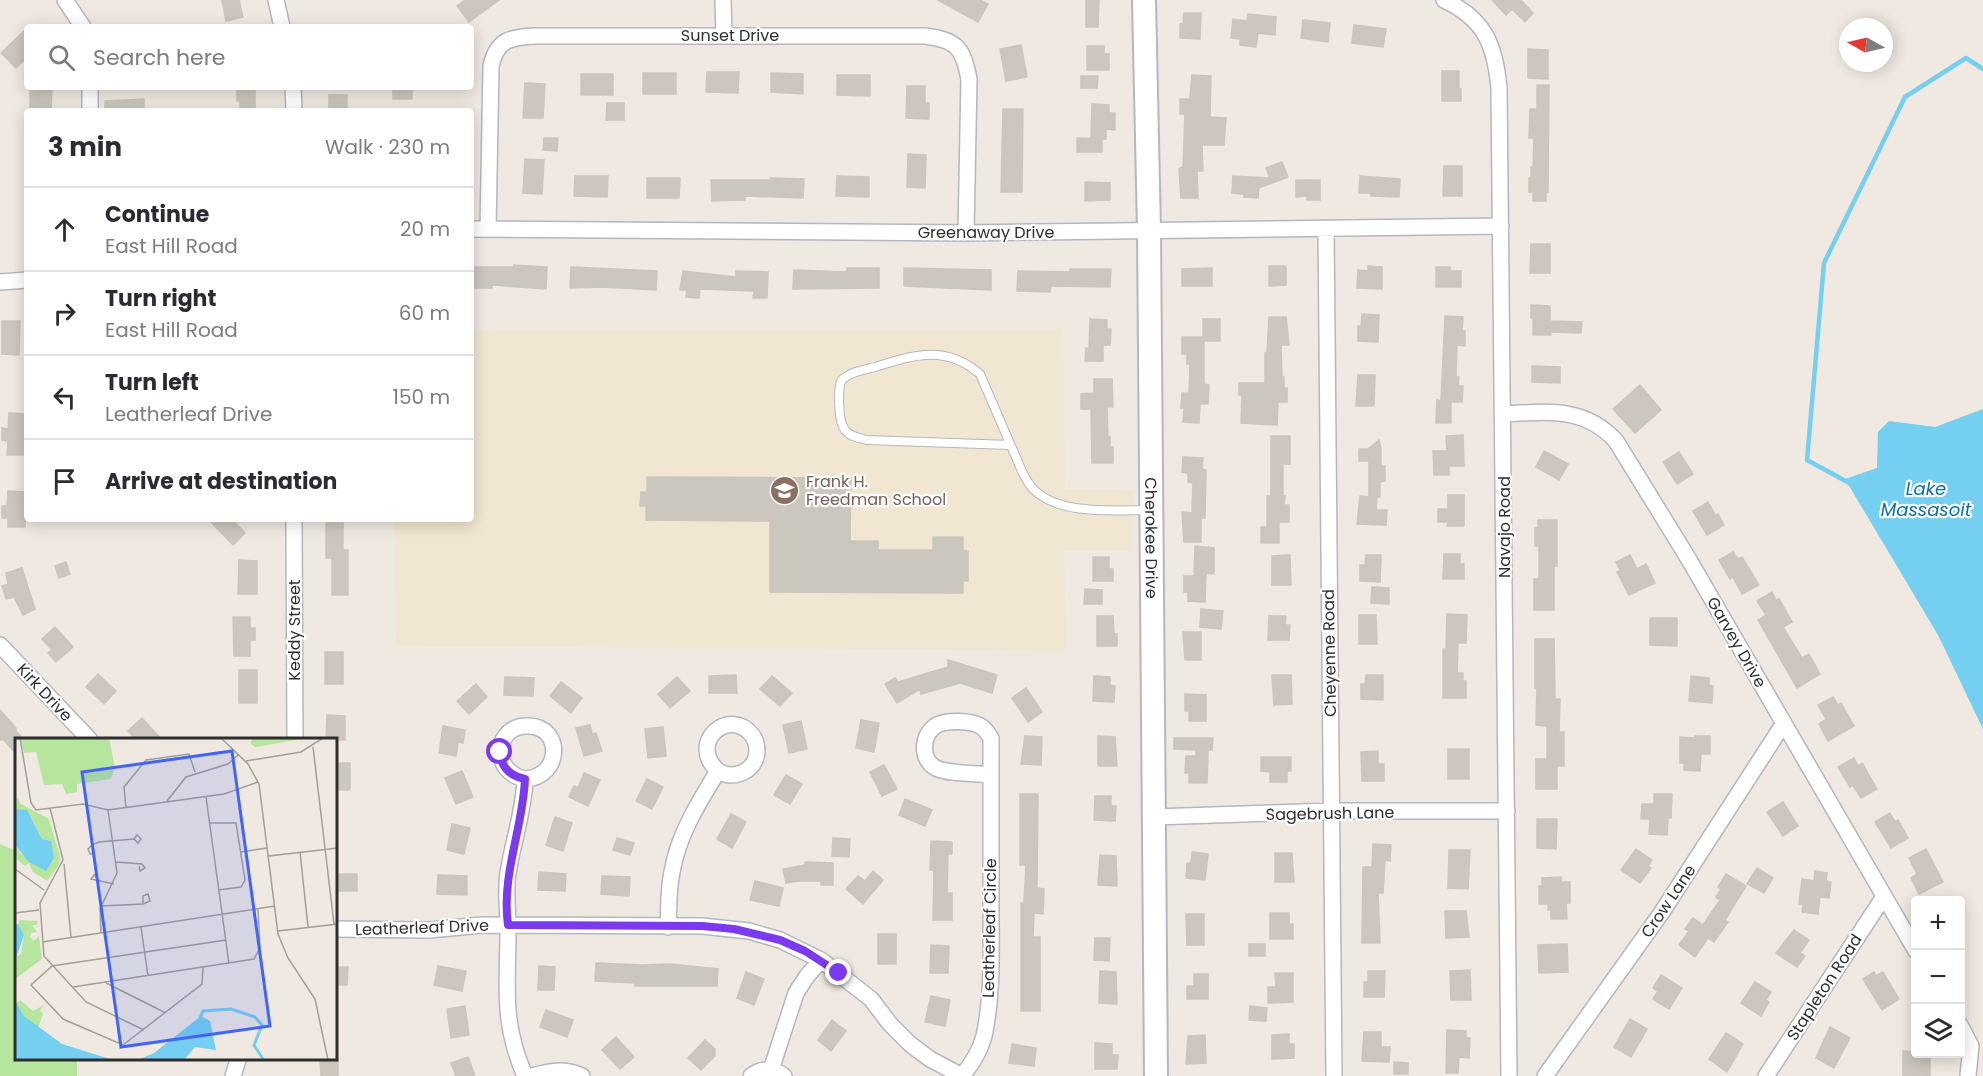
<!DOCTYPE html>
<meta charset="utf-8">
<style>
:root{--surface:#fff;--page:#f7f7f7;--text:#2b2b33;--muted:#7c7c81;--line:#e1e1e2}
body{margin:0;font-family:Poppins,sans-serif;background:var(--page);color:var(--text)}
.controls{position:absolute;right:18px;bottom:18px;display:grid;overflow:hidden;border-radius:6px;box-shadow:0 3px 15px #0003}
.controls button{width:54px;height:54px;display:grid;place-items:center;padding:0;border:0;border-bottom:2px solid var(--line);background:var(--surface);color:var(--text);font:30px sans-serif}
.compass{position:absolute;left:1839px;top:18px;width:54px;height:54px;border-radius:50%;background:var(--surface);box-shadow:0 3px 15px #0003;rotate:278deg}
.stop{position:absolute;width:18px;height:18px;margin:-14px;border:4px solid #7c3aed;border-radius:50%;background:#fff}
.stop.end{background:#7c3aed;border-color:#fff;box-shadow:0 2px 6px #0008}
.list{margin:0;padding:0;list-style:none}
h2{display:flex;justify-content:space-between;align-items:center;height:78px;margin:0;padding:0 24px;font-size:26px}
h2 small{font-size:20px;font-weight:400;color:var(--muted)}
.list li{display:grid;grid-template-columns:39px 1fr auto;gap:18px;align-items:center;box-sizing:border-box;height:84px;padding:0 24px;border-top:2px solid var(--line)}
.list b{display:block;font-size:22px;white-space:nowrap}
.list p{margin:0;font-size:20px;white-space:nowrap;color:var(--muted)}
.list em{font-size:20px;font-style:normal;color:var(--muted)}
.icon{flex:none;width:33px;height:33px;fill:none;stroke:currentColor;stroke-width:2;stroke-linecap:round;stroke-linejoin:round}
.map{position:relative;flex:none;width:1983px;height:1076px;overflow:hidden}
.search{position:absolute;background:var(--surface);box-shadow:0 3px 15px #0003;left:24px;top:24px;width:450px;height:66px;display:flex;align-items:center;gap:15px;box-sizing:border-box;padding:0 21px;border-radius:6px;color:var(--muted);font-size:22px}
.panel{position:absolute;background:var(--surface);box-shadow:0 3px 15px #0003;left:24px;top:108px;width:450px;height:414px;border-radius:6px}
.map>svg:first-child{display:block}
</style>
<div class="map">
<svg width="1983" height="1076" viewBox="0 0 1983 1076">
<rect width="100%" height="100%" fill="#efe9e1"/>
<path fill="#f0e6d1" d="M471 330H1063L1065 489 1133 490 1132 551H1064L1066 650 396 646 395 519H471Z"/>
<path fill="#b6e59e" d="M0 844 16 851V1060H77V1076H0Z"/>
<path fill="#75cff0" d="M1983 409V729L1938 635 1845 479 1877 468 1878 432 1889 421 1935 427Z"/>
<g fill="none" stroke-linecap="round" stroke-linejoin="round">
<path stroke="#75cff0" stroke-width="4.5" d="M1851 484 1807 460 1824 263 1905 97 1966 58 1983 69"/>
</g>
<path fill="#cbc7bf" stroke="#cbc5ba" stroke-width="1.5" d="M222 0H239L243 17 226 21Z
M465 0H499L469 22 457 6Z
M938 0H980L988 4 978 22Z
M1086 0H1099L1098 27H1086Z
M1492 0H1521L1533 13 1525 22 1512 9 1506 15Z
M1184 13H1201L1200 39 1180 38V24H1183Z
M1248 14 1276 17 1275 35 1258 33 1256 47 1240 45V39L1231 38 1233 19 1247 21Z
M1303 20 1330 23 1328 42 1301 38Z
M1354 25 1386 29 1383 47 1352 43Z
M27 28V57L16 68 1 53Z
M1021 45 1027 77 1006 81 1000 49Z
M1087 46H1104V54H1109V70H1087Z
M1528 49 1548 50V79L1528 78Z
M1442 71H1459V89H1461V101H1442Z
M707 72H739L738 93 706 92Z
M643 73H676V94H643Z
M771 73 803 74V94L771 92Z
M581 74H613V95H581Z
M837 75H870V96L837 95Z
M1192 75 1211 76 1210 117 1226 118 1224 145H1202L1203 171H1197L1198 198H1181L1179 169 1183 167 1185 114H1180V99H1190Z
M1081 76H1098L1097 88H1081Z
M525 83 545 84 543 118H523Z
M1537 85H1549L1548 192 1546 193V201H1533V192H1529V178H1531V167H1533L1534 138H1529L1530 109H1537Z
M907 86H925V103H929V119L906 118Z
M30 87H52L51 111H30Z
M237 87H255V111H240V101H237Z
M393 87H412V99H393Z
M329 95H347V111H329Z
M144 99V111H105V101Z
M607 103H624V120H606Z
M1092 104 1109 105V113H1115V130L1106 129V139L1091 138Z
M1003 109H1023L1022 192H1001Z
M544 138H558L557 151 543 150Z
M1077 138 1102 139V152H1077Z
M908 154 926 155 925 188 907 187Z
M525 159 544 160 542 194 523 193Z
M1282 162 1288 177 1259 188 1258 198 1244 197V194L1232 193 1233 176 1270 178 1266 168Z
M1444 166H1462V196H1443Z
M575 176H608L607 197 574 196Z
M837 176 869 177V197L836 196Z
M1360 176 1400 179 1399 197 1371 196V193H1359Z
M647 178H680L679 198H647Z
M771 178 804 179 803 198 745 196V200L712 201 711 180H771Z
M1296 180H1320V200H1307V196L1296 197Z
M1085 182 1110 183V200L1085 201Z
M1531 244H1550V273H1530Z
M514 265 547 267 546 289 492 285V288H471V267H514Z
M1269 266H1286V285L1269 286Z
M1368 266 1382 267V289L1357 288 1358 270 1368 271Z
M571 267 657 271 656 290 603 287 570 288Z
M1436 267H1450V271H1461V287H1436Z
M847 268H879V288L793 289 794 270 847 272Z
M904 268 991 270V290L904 286Z
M1212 268V286H1182V269Z
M1070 269H1111L1110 287 1051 286 1050 292 1017 291 1018 271 1070 272Z
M683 271 736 277V271L768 272 767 298H753L754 291 700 289 699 298 686 297 687 290H680Z
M1531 305 1550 306V321L1582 322 1581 333 1550 332 1551 335H1533V318H1531Z
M1362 314 1379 315 1378 342 1358 341V326H1361Z
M1445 316 1463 317 1462 331H1465V346L1457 345 1456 377H1459L1458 386H1463L1462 402H1451V423H1436L1437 400 1441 401Z
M1269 317H1286L1289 345H1281L1282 377H1284V388H1287V402H1278L1277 425 1241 423 1242 395H1239V383H1265V353H1267Z
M1090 319 1107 320V329H1111L1110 345H1103V361H1085L1086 348 1089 349Z
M1203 319H1220V341H1204V384L1209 385 1208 404H1200L1199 423 1183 422 1184 408H1181L1182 393H1189L1190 364H1187V354H1182V337H1203Z
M2 321H20L19 355 2 354Z
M1532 366 1560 367V383L1532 382Z
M1358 375H1375L1374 406H1356Z
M1094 379H1112L1113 407H1107L1108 437H1110V447H1113V463H1092L1091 409H1081V394L1094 393Z
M1640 385 1661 410 1635 433 1613 409Z
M9 413 26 414 25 455H7L8 441 2 440V428L8 429Z
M1463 435 1464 466H1449V475H1434L1433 451H1447L1446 436Z
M1271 436H1290V464H1283V496H1285L1284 505H1289V522H1279V543H1261V527H1267V496H1271Z
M1379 440 1381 448V466H1385V481L1380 482V497H1377L1376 510H1387L1386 525 1357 524 1360 496 1369 497V461H1359V449H1368Z
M1544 451 1568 464 1559 480 1536 467Z
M1679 452 1693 474 1677 484 1663 462Z
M1183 457 1203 458 1202 469 1206 470 1205 518H1201V542H1184L1182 512 1192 513 1193 483 1188 482V473L1182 472Z
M647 477 851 478 850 541H878V550H933V537H963V550L968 551V581H963V593L770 592V521L646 520V506H640L641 492H647Z
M8 491 26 492 25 527H8V518H2V506H7Z
M1448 495H1464V526H1447L1448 522H1438V509H1448Z
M1708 502 1716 516 1718 514 1724 525 1707 535 1693 511Z
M208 519H232L245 533 233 545Z
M1538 520H1557V566H1554V610H1534V579H1539V546H1535V528H1538Z
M326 523H343V550H348V595H332V558H326Z
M1195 546 1214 548V574L1206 573 1205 602 1188 601V592H1184V576H1194Z
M1733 552 1738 559 1742 557 1759 585 1742 594 1733 577 1730 579 1719 560Z
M1444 554H1460V564H1464V579H1443Z
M1290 555 1291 585H1272V556Z
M1366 555H1381L1380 582 1360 581V565H1365Z
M1630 555 1637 569 1646 564 1655 583 1629 595 1617 572 1620 570 1616 562Z
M1093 557H1109V569H1113V581H1093Z
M239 560 257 561V594H238Z
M66 562 70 574 59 578 55 566Z
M22 568 35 609 23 615 14 597 6 599 2 586 8 584 6 573Z
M1372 587 1389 588V604L1371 603Z
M1085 589 1102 590V604H1084Z
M1772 592 1776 600 1779 599 1792 622 1783 627 1802 658 1809 654 1820 674 1797 688 1758 620 1766 615 1757 601Z
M1201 609 1223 611 1221 629 1200 627Z
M1447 614 1467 615 1466 643H1458L1457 673H1463V681H1466V698H1443V649H1446Z
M1359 615H1376L1377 644H1359Z
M1097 616H1113L1114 634H1117V646H1097Z
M1269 616H1286L1285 625H1290L1289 640H1268Z
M233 617H250V628H255V640H250V656H234Z
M1650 618H1677V646L1650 645Z
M55 627 73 647 56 662 48 653 52 650 42 639Z
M1183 632H1201V660H1185Z
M1535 639H1554L1555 699H1560L1559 732H1564V766H1557V789H1536V759H1547V726L1536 725 1537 688H1535Z
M325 652H343V684H325Z
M948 660 997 675 992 693 960 683 921 694 920 689 897 703 885 684 895 678 898 682 948 667Z
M239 670H257V703H239Z
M98 674 116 691 104 704 86 687Z
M736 675 737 693H709V676Z
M1272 675H1291L1292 704 1274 705Z
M1366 675H1383V700L1361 699V684H1365Z
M772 676 792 693 780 706 760 689Z
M1094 676 1110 677V685L1115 686 1114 702 1093 701Z
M1691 676 1709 678V685L1713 686 1712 703 1689 701Z
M505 677 534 678 533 696 504 695Z
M677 677 690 691 670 708 658 694Z
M561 682 582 698 571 713 550 696Z
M476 684 487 697 469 714 457 701Z
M1026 688 1042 712 1028 722 1012 698Z
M1185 694 1206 695V721H1189V711H1185Z
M1833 697 1838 705 1841 703 1854 726 1828 741 1819 724 1826 719 1818 705Z
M0 710 16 728V731L24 740H16V754L4 740H0Z
M327 715 345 716V740H326Z
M142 718 162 740H137L128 731Z
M861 720 879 723 874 752 856 748Z
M801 721 807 749 789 753 783 725Z
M590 725 592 734 596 733 602 751 584 756 576 728Z
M443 726 465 730 463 743 458 742 456 756 439 753Z
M663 727 666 756 648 758 645 729Z
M1025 736 1042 737 1041 765 1021 764Z
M1098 736 1115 737 1117 766H1098Z
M1695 736H1710V754H1701L1700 771 1684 770V763H1680V737L1695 738Z
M1174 738H1213L1212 750H1208L1207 783H1189V773H1185L1186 756H1196V750L1174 749Z
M1448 749H1469V779H1448Z
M1378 751V764H1384V781H1362L1361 752Z
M1261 757H1291V771H1287V782H1270V772L1261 771Z
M1854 758 1858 766 1862 763 1877 789 1861 798 1853 785 1850 787 1838 767Z
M336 763H350V790H336Z
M884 765 897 789 882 796 870 772Z
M462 771 473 797 456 804 445 778Z
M584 773 600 780 588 806 569 797 574 786 578 788Z
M786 775 802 784 790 804 774 795Z
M647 779 663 787 652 809 636 801Z
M1020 794H1038L1037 888 1044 889 1043 914 1034 913 1033 937H1040V1011H1021V903H1024L1026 865H1020Z
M1654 794H1672L1671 818H1668L1667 835 1649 834 1650 819H1641L1642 804H1654Z
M1095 796H1111V806H1116L1115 821 1094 820Z
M905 799 932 810 925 826 899 815Z
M1783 802 1798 826 1783 836 1767 812Z
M1890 813 1895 822 1898 820 1908 838 1891 848 1875 822Z
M731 814 746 822 732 848 717 839Z
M555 817 572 823 563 851 546 845Z
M1537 819H1557L1556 849 1537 848Z
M452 824 470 828 464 854 447 850Z
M617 838 634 843 630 855 613 850Z
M833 838 850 839 849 857 832 856Z
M931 841 952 842V854H948L947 893H952V920H933L934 870H930Z
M1373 844 1391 845 1390 861 1385 860 1383 893H1378L1380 943H1362L1363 867H1372Z
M1636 849 1652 860 1648 866 1651 868 1640 883 1621 870Z
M1926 849 1943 882 1919 894 1911 878 1917 874 1909 858Z
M1449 850H1470L1468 889 1448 888Z
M1192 852 1208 854 1205 880 1186 878 1187 863H1191Z
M1275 853H1292L1294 882H1275Z
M1100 855 1116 856 1117 886 1098 885Z
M805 862 833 863V885H821V881H800L786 883 783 869 805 865Z
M1757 868 1773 878 1764 893 1747 884Z
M873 871 883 880 863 904 846 889 858 876 865 881Z
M1815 871 1827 873 1826 881 1831 882 1829 898 1820 897 1818 914 1802 912 1803 904H1799L1802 879 1814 881Z
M539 872 566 874 565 891 538 890Z
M336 874H357V891H336Z
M1726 874 1746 886 1725 920 1728 922 1714 942 1708 938 1695 957 1679 945 1689 931 1685 929 1693 918 1703 925 1720 900 1716 897 1721 889 1718 887Z
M438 875 467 876V895L437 894Z
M602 876 630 877 629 896 601 894Z
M1561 877V882H1570V903H1566L1567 919H1551V910H1548V904H1539V886H1542V878Z
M755 881 783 888 779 906 750 900Z
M1445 911H1466L1469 937 1446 938Z
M1270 913H1289V924H1293V939H1270Z
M1186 914H1204V945H1187Z
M1794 930 1809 940 1800 953 1805 956 1797 967 1776 953Z
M878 934H896V964H878Z
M1095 938H1110L1109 961 1094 960Z
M1249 944H1265V956H1249Z
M1567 944 1568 972 1539 973 1538 945Z
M931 945 949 946 948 973H930Z
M596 963 642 965 670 964 718 969 717 986H635V983L595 981Z
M438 966 466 971 462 991 434 985Z
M539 966 555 967 554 990H538Z
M336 967H348L347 985H336Z
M1470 970 1471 1000H1451L1450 971Z
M1100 971 1116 972 1117 1004 1099 1003Z
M1368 971H1385L1384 997H1364V982H1368Z
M746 972 764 979 754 1005 737 998Z
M1874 972 1876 976 1883 972 1899 999 1882 1010 1863 979Z
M1275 973H1293V1002L1268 1003V987H1276Z
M1194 974H1208V999H1187V986H1194Z
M1661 975 1682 988 1669 1009 1653 999 1658 991 1653 988Z
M1755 982 1771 992 1766 1000 1769 1002 1761 1016 1741 1003Z
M931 996 950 1000 945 1026 925 1022Z
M465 1006 469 1035 451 1038 447 1009Z
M1250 1006 1267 1008 1266 1021 1249 1020Z
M546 1010 573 1020 567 1037 540 1027Z
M1630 1019 1647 1029 1631 1057 1614 1047Z
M832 1020 846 1031 831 1051 818 1040Z
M1830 1027 1850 1038 1834 1068 1816 1058Z
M1447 1030 1466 1031V1038H1470L1469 1058 1459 1057 1458 1073H1446Z
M1364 1032H1381V1047H1390L1389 1062 1362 1061Z
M1726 1033 1743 1044 1727 1072 1709 1059Z
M1289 1034V1044H1294V1058L1272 1059V1035Z
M1205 1035 1206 1063 1186 1064 1188 1036Z
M616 1037 634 1057 620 1069 602 1050Z
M705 1040 715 1049V1056L701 1070 688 1058Z
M1095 1043 1112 1044V1055H1118L1117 1069H1095Z
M1012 1044 1036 1048 1034 1066 1009 1063Z
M1903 1051 1930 1053V1076H1903Z
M468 1057 475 1076H456L451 1063Z
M320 1059H338V1076H321Z
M1394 1062 1408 1063V1074H1394Z"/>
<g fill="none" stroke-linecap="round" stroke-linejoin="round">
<defs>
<path id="lane" d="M1010 445 867 440C860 438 850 437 845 430 838 422 838 391 841 381 849 372 863 370 875 367 914 355 945 344 980 374L1021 469C1024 476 1028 483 1033 489 1060 516 1115 510 1150 510"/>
<path id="street" d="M65 0 83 27
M276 0 282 27
M723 0 724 35
M1444 0C1485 19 1495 45 1499 88L1509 1076
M90 87V111
M293 87 294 111
M471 229 966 233 1501 226
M488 229 491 66C497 39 511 37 536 36H925C957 40 963 48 969 79L966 233
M1326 229 1334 1076
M0 282 27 280
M1503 414C1547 412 1584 406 1616 441L1688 558 1916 951
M294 519 295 740
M0 645 90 740
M1154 817 1331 811H1507
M668 927C669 909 668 890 672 872 678 835 699 802 718 771 687 743 729 706 752 735 756 740 757 746 757 752 756 771 733 781 718 771
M336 929 429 930 482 925 702 926 749 931 780 940 821 960 871 999 890 1024 910 1044 930 1059 962 1076
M1960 1025 1971 1046 1968 1076
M771 1070 796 993 807 976 821 960
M233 1076 238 1060
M525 1076C501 1021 508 985 508 928 508 909 505 892 508 873 513 841 524 811 525 779 490 772 494 724 529 726 563 727 562 777 525 779
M532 1076C549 1071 565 1068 582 1076
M751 1076C762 1068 773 1068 784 1076
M962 1076C972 1064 980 1051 984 1036 993 994 991 950 991 908 991 851 991 795 991 738 988 734 986 730 982 727 972 720 947 720 937 725 921 734 920 760 936 768 947 774 977 773 991 775
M1545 1076 1662 912 1784 723
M1766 1076 1883 898"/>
<g id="secondary">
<path id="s1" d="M1144 0 1149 230 1156 1076"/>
</g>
</defs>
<use href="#lane" stroke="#b4b7c1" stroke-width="10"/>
<use href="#street" stroke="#b4b7c1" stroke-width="18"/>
<use href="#secondary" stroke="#b4b7c1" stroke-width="26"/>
<use href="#lane" stroke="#fff" stroke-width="8"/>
<use href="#street" stroke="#fff" stroke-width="15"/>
<use href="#secondary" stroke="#fff" stroke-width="22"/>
</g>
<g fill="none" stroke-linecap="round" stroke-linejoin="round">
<path stroke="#7c3aed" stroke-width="8" d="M500 752C501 767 510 776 525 779 523 828 501 875 508 925L702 926 734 929 780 940 805 951 839 973"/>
</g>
<defs>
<symbol id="school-disc" viewBox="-11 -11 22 22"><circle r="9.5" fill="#8d6e63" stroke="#fff"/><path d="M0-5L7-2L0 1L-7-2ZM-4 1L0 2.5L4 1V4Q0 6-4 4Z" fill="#fff"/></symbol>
</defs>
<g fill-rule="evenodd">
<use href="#school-disc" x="768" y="474" width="33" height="33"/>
</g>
<g text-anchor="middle" stroke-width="4.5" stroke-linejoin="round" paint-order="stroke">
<g font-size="16" fill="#2e2e2e" stroke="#fff">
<text x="730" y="41">Sunset Drive</text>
<text x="986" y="238">Greenaway Drive</text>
<text transform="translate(1504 527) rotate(-90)" y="6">Navajo Road</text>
<text dy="6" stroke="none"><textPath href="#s1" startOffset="538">Cherokee Drive</textPath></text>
<text transform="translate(294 630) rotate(-90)" y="6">Keddy Street</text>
<text transform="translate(1737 642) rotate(60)" y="6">Garvey Drive</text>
<text transform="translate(1329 653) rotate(-91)" y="6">Cheyenne Road</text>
<text transform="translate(45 692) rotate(47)" y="6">Kirk Drive</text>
<text transform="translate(1330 813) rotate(-1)" y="6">Sagebrush Lane</text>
<text transform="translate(1668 901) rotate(-56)" y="6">Crow Lane</text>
<text transform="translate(422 927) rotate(-2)" y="6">Leatherleaf Drive</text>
<text transform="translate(989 928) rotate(-89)" y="6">Leatherleaf Circle</text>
<text transform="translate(1824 987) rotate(-57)" y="6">Stapleton Road</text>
</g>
<g font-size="16" fill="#785e54" stroke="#fff" text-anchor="start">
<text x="806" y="487">Frank H.<tspan x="806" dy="18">Freedman School</tspan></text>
</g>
<g font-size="18" font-style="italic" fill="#0d6fa3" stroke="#fff">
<text x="1926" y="495">Lake<tspan x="1926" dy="21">Massasoit</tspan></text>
</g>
</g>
<g transform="translate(15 738)">
<rect width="322" height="322" fill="#efe9e1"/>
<path d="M6 0H94L100 30 96 41 62 46V54L51 56 47 46 29 47 21 14 9 15ZM238 0 251 1 293 0 240 9 235 5ZM2 59 6 66 34 81 45 119 44 127 32 143 18 134 14 125 10 128 0 120V107L6 116 39 120 33 102 27 101 16 79 0 71ZM5 182 23 183 22 187H17L22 194 16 195 15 199 19 203 24 198 27 221 0 241V219L6 216 9 197 3 186ZM5 262 18 273 29 267 25 272 28 276 23 290 9 278 1 265Z" fill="#b6e59e"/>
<path d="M0 71 12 72 27 101 36 103 39 120 31 133 14 124 0 107ZM3 186 9 197 1 220 0 187ZM0 263 9 278 47 306 98 322H0ZM186 278 195 283 201 312 180 309 169 322H123L139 315Z" fill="#75cff0"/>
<path fill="none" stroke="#75cff0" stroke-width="3" d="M185 280 188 273 216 271 240 279 247 287 239 307 248 321"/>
<path fill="none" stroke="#a29e99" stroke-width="1.5" d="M5 0 16 65 21 72 68 66 93 72 209 56 243 44M206 0 233 26 244 46 263 196 273 220 300 261 313 322M298 9 319 186M231 23 286 14 308 0M191 59 214 226M152 63 171 39 213 26 223 17M35 70 48 122 25 165 29 218 71 264 129 292M111 70 109 49 131 22 174 16 180 34M194 85H221L230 142 226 149 203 152M77 107 73 111 75 116 79 115 77 107 84 104 119 101 122 97 126 101 123 105 119 101M226 114 252 110M285 114 293 189M254 118 323 110M101 124 127 126 130 130 125 133 124 128M49 126 56 200M0 131 29 152M83 141 79 137 76 141 99 146M86 168 128 166V158L133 156 135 163 128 166M0 175 24 172M126 189 133 238M263 193 323 186M86 195 85 171 102 135 93 72M27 204 260 168M188 230 187 246 108 307 48 281 16 247 37 228 211 202M91 245 151 275M58 249 239 221 245 210 243 171"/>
<path fill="#4264fb" fill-opacity="0.15" stroke="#4264fb" stroke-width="3" d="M217 13 255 288 106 309 67 34Z"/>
<rect width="322" height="322" fill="none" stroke="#2e2e2e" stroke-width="3"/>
</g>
</svg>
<div class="controls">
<button>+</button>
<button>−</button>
<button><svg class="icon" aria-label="layers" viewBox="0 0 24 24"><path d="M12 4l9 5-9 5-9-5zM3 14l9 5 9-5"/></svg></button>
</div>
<svg class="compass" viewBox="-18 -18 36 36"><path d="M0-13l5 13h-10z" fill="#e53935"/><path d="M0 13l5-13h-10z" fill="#7c7c81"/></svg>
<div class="stop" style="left:500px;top:752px"></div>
<div class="stop end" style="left:839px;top:973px"></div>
<div class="search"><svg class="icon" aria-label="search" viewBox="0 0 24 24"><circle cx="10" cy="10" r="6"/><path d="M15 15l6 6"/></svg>Search here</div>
<section class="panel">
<h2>3 min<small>Walk · 230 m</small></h2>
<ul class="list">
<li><svg class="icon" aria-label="ahead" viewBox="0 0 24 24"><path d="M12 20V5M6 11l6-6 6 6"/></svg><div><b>Continue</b><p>East Hill Road</p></div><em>20 m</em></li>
<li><svg class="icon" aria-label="right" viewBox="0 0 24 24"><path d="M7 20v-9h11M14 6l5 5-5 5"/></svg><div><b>Turn right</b><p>East Hill Road</p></div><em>60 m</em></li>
<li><svg class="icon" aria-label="left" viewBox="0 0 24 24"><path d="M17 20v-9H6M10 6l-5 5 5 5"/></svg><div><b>Turn left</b><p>Leatherleaf Drive</p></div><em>150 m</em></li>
<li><svg class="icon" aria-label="arrive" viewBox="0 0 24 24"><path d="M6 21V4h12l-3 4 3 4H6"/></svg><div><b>Arrive at destination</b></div></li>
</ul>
</section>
</div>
